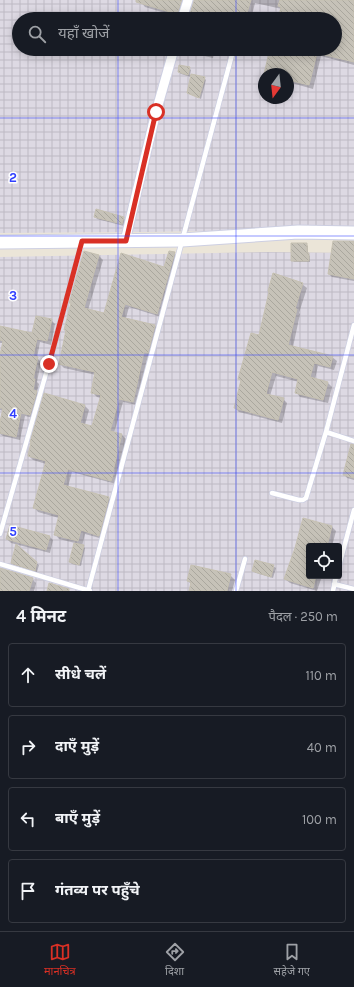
<!DOCTYPE html>
<html lang="hi">
<meta charset="utf-8">
<style>
:root{--surface:#171b24;--page:#242831;--text:#f1f3f6;--muted:#9ea1a6;--line:#363941;--accent:#d93025}
body{margin:0;font-family:Karla,"Noto Sans Devanagari",sans-serif;background:var(--page);color:var(--text)}
.controls{position:absolute;right:12px;bottom:12px;display:grid;overflow:hidden;border-radius:4px;box-shadow:0 2px 10px #0003}
.controls button{width:36px;height:36px;display:grid;place-items:center;padding:0;border:0;border-bottom:1px solid var(--line);background:var(--surface);color:var(--text);font:20px sans-serif}
.compass{position:absolute;left:258px;top:68px;width:36px;height:36px;border-radius:50%;background:var(--surface);box-shadow:0 2px 10px #0003;rotate:195deg}
.stop{position:absolute;width:12px;height:12px;margin:-9px;border:3px solid #d93025;border-radius:50%;background:#fff}
.stop.end{background:#d93025;border-color:#fff;box-shadow:0 1px 4px #0008}
.list{margin:0;padding:0;list-style:none}
h2{display:flex;justify-content:space-between;align-items:center;height:52px;margin:0;padding:0 16px;font-size:17px}
h2 small{font-size:13px;font-weight:400;color:var(--muted)}
.list li{display:grid;grid-template-columns:26px 1fr auto;gap:12px;align-items:center;box-sizing:border-box;height:64px;margin:0 8px 8px;padding:0 8px;border:1px solid var(--line);border-radius:4px}
.list b{display:block;font-size:15px;white-space:nowrap}
.list em{font-size:13px;font-style:normal;color:var(--muted)}
.icon{flex:none;width:22px;height:22px;fill:none;stroke:currentColor;stroke-width:2;stroke-linecap:round;stroke-linejoin:round}
.map{position:relative;flex:none;width:354px;height:591px;overflow:hidden}
.search{position:absolute;background:var(--surface);box-shadow:0 2px 10px #0003;left:12px;right:12px;top:12px;height:44px;display:flex;align-items:center;gap:10px;box-sizing:border-box;padding:0 14px;border-radius:22px;color:var(--muted);font-size:15px}
.sheet{height:340px;background:var(--surface)}
nav{display:flex;justify-content:space-around;align-items:center;box-sizing:border-box;height:56px;border-top:1px solid var(--line);background:var(--surface);font-size:11px;color:var(--muted)}
nav a{display:grid;justify-items:center;gap:2px}
nav .on{color:var(--accent)}
.map>svg:first-child{display:block}
</style>
<div class="map">
<svg width="354" height="591" viewBox="0 0 354 591">
<defs>
<pattern id="industrial-grid" width="8" height="8" patternUnits="userSpaceOnUse"><rect width="8" height="8" fill="#ddd9e3"/><path d="M0 4h8M4 0v8" fill="none" stroke="#bebac3"/></pattern>
<pattern id="building-back-hatch" width="6" height="6" patternUnits="userSpaceOnUse"><rect width="6" height="6" fill="#c6c2b8"/><path d="M-1 5l2 2M0 0l6 6M5-1l2 2" fill="none" stroke="#aaa79e"/></pattern>
</defs>
<rect width="100%" height="100%" fill="#ebe5d8"/>
<path fill="url(#industrial-grid)" fill-rule="evenodd" d="M0 0H354V228L151 232 0 233ZM19 19H335V49H19ZM264 74H288V98H264Z
M267 252 354 253V591H0V257ZM309 546H339V576H309Z"/>
<path fill="#0003" d="M141 0H189L182 18 145 7 141 2Z
M194 0H350L354 1V65L321 56 313 89 288 82V74H266L271 49H335V19H279L282 9 255 3 251 19H190Z
M184 49H215L213 58 187 52Z
M189 68 191 70 190 75 204 78 206 80 201 99 188 93 191 77 181 74 179 72Z
M95 216 123 218 125 220 124 226 97 219Z
M354 242V281L332 277 329 274Z
M306 244 308 246V254L310 256V262H294L292 260Z
M174 253 178 258 161 317 129 307 126 318 155 326 159 330 152 356 148 355 137 405 123 402 114 433 122 435 126 439 117 476 118 477 116 484 72 472 68 487 109 498 113 502 103 539 85 534 82 546 85 548 81 566 72 564 70 562 75 543 59 539 55 534 59 518 38 512 34 507 46 464 33 460 29 456 85 406 89 410 85 425 93 428 101 398 97 397 92 392 96 375 64 368 60 364 67 331 65 329 99 256 103 260 88 310 105 315 164 269Z
M302 284 307 288 299 313 300 314 293 347 332 357 337 361 334 370 318 366 315 379 328 383 332 387 328 403 300 397 296 392 299 382 276 376 270 396 283 399 287 403 282 423 239 412 235 408 242 381 239 379 260 337Z
M51 320 55 324 51 345 40 342 37 358 41 362 37 382 39 384 37 392 41 396 34 418 25 416 20 440 3 436 0 434V426L3 411 0 410V359L4 343H0V327L33 334Z
M354 448V480L347 478 344 474Z
M332 527 336 531 332 546H309V576H322L317 591 290 583 285 579 296 548Z
M50 537 53 540 50 553 11 543 7 539Z
M12 563H36L39 565 37 572 14 565Z
M273 566 276 568 273 578 256 573 253 571Z
M0 569 32 579 36 583 34 591H0Z
M230 575 235 580 232 591H190L192 585 188 581Z"/>
<path fill="url(#building-back-hatch)" stroke="#c6c1b2" d="M136 0H182L177 14 136 2Z
M194 0H251L245 19H198L189 17Z
M280 0H354V62L317 53 309 85 288 80V74H264L270 49H335V19L310 14V19H278L281 7 278 6Z
M179 65 190 67 188 75 178 72Z
M191 74 205 77 199 98 187 93Z
M96 209 124 217 122 224 94 217Z
M333 241H354V279L328 274Z
M291 243H307V253H309V261H291Z
M84 251 99 255 84 308 104 313 121 253 164 267 169 251 175 252 157 314 125 304 121 317 155 325 148 353 144 352 133 402 119 399 110 431 122 434 113 471 114 472 111 481 68 469 63 485 109 497 99 536 81 530 78 541 54 535 59 515 33 508 46 461 28 456 31 442H30L44 393 85 405 80 423 92 426 101 395 91 393 95 372 59 364 66 330H64L71 303H69Z
M273 273 303 283 295 309H297L288 345 333 356 330 367 314 363 310 377 328 382 323 400 295 393 298 379 272 372 266 394 284 398 278 420 234 408 241 380 238 379 251 333 259 335 269 292 268 291Z
M36 316 52 319 47 341 37 339 33 356 38 357 33 379H35L33 390 37 391 30 415 21 413 16 437 0 433V422L3 408H0V355L3 341 0 340V326L32 333Z
M351 444 354 445V478L343 475Z
M303 518 332 526 327 546H309V576H316L313 588 284 579 295 548Z
M10 525 50 536 46 550 6 539Z
M74 543 84 545 79 565 69 562Z
M16 544 37 562 35 571 11 563Z
M255 560 274 565 271 577 252 571Z
M191 565 231 574 227 591H189L191 582 187 581Z
M0 568 33 578 29 591H0Z
M49 583 69 589V591H47Z"/>
<g fill="none" stroke-linecap="round" stroke-linejoin="round">
<defs>
<path id="lane" d="M354 325 326 432 354 441
M272 493 299 500H303L306 498 326 432
M0 534 49 363 82 243
M0 564 90 591
M339 566 354 510
M334 584 354 589
M88 591 233 51
M236 591 245 559
M333 591 336 576"/>
<path id="street" d="M182 19 188 0
M125 241 156 112 174 49"/>
<path id="secondary" d="M0 242 182 240 298 232 354 233"/>
</defs>
<use href="#lane" stroke="#cdcfe2" stroke-width="6"/>
<use href="#street" stroke="#cdcfe2" stroke-width="11"/>
<use href="#secondary" stroke="#cdcfe2" stroke-width="15"/>
<use href="#lane" stroke="#fff" stroke-width="4.5"/>
<use href="#street" stroke="#fff" stroke-width="9"/>
<use href="#secondary" stroke="#fff" stroke-width="13"/>
</g>
<g fill="none" stroke-linecap="round" stroke-linejoin="round">
<path stroke="#d93025" stroke-width="5" d="M49 364 82 241H126L156 112"/>
</g>
<path fill="none" stroke="#3140ff" stroke-width="1" stroke-opacity="0.55" d="M118 0V19M236 0V19M118 49V591M236 49V591M0 118H354M0 236H354M0 355H354M0 473H354"/>
<g font-size="13" text-anchor="middle" font-weight="bold" fill="#3140ff" stroke="#fff" stroke-width="3" stroke-linejoin="round" paint-order="stroke">
<text x="13" y="182">2</text>
<text x="13" y="300">3</text>
<text x="13" y="418">4</text>
<text x="13" y="536">5</text>
</g>
</svg>
<div class="controls">
<button><svg class="icon" aria-label="locate" viewBox="0 0 24 24"><circle cx="12" cy="12" r="6"/><path d="M12 2v4M12 18v4M2 12h4M18 12h4"/></svg></button>
</div>
<svg class="compass" viewBox="-18 -18 36 36"><path d="M0-13l5 13h-10z" fill="#e53935"/><path d="M0 13l5-13h-10z" fill="#9ea1a6"/></svg>
<div class="stop" style="left:156px;top:112px"></div>
<div class="stop end" style="left:49px;top:364px"></div>
<div class="search"><svg class="icon" aria-label="search" viewBox="0 0 24 24"><circle cx="10" cy="10" r="6"/><path d="M15 15l6 6"/></svg>यहाँ खोजें</div>
</div>
<section class="sheet">
<h2>4 मिनट<small>पैदल · 250 m</small></h2>
<ul class="list">
<li><svg class="icon" aria-label="ahead" viewBox="0 0 24 24"><path d="M12 20V5M6 11l6-6 6 6"/></svg><div><b>सीधे चलें</b></div><em>110 m</em></li>
<li><svg class="icon" aria-label="right" viewBox="0 0 24 24"><path d="M7 20v-9h11M14 6l5 5-5 5"/></svg><div><b>दाएँ मुड़ें</b></div><em>40 m</em></li>
<li><svg class="icon" aria-label="left" viewBox="0 0 24 24"><path d="M17 20v-9H6M10 6l-5 5 5 5"/></svg><div><b>बाएँ मुड़ें</b></div><em>100 m</em></li>
<li><svg class="icon" aria-label="arrive" viewBox="0 0 24 24"><path d="M6 21V4h12l-3 4 3 4H6"/></svg><div><b>गंतव्य पर पहुँचे</b></div></li>
</ul>
</section>
<nav>
<a class="on"><svg class="icon" aria-label="map" viewBox="0 0 24 24"><path d="M3 6l6-2 6 2 6-2v14l-6 2-6-2-6 2zM9 4v14M15 6v14"/></svg>मानचित्र</a>
<a><svg class="icon" aria-label="directions" viewBox="0 0 24 24"><path d="M12 3l9 9-9 9-9-9zM9 14v-3h6M13 9l2 2-2 2"/></svg>दिशा</a>
<a><svg class="icon" aria-label="saved" viewBox="0 0 24 24"><path d="M7 4h10v16l-5-4-5 4z"/></svg>सहेजे गए</a>
</nav>
